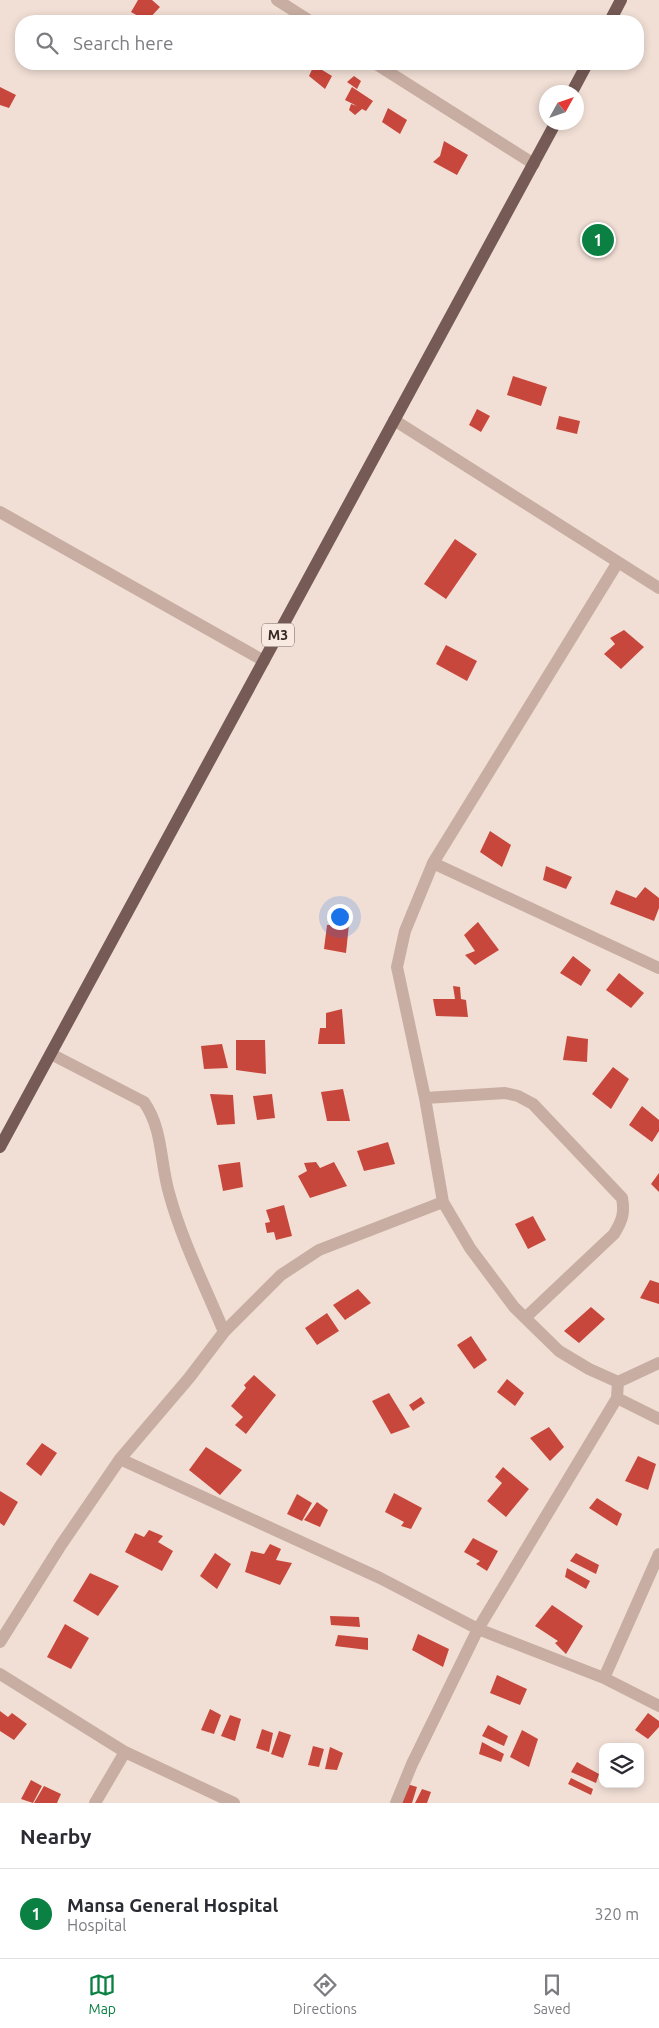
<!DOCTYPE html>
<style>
:root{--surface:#fff;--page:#f2f2f3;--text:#2b2b33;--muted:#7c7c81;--line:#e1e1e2;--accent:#0b8043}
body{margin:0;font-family:Ubuntu,sans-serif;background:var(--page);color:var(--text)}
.controls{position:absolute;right:15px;bottom:15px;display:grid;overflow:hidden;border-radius:10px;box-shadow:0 2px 8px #0003}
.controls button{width:45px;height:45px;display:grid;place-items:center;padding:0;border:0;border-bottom:1px solid var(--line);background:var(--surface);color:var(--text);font:25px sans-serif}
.compass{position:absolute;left:539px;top:85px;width:45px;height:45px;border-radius:50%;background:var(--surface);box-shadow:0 2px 8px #0003;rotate:50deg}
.you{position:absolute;left:339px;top:916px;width:18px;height:18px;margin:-12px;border:4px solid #fff;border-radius:50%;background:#1a73e8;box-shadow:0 0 0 8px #1a73e833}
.badge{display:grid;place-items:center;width:32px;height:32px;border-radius:50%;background:var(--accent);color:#fff;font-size:16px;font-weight:700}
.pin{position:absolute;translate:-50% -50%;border:2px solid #fff;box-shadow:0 1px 5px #0006}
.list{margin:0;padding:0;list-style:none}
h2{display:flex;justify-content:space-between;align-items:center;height:65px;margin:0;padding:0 20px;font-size:21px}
h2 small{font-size:16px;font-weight:400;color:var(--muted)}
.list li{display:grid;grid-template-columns:32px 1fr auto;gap:15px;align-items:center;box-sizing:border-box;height:90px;padding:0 20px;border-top:1px solid var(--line)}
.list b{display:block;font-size:19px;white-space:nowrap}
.list p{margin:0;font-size:16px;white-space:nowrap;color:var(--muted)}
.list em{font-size:16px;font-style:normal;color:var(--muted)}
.icon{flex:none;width:28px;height:28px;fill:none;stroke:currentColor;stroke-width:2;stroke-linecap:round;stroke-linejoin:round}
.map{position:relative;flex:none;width:659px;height:1803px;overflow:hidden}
.search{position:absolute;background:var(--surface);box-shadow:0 2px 8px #0003;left:15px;right:15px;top:15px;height:55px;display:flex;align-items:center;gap:12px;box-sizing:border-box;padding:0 18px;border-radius:20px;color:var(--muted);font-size:19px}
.sheet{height:155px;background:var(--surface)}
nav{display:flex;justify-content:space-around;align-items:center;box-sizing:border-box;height:70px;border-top:1px solid var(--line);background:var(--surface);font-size:14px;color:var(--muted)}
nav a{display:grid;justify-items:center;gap:2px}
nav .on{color:var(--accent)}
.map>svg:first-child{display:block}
</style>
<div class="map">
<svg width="659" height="1803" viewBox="0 0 659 1803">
<rect width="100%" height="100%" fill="#f1dfd5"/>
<path fill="#c8473c" d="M138 0H152L160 7 147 21 131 12Z
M314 65 332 76 325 89 309 76Z
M354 76 361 81 357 89 347 82Z
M0 87 16 95 9 108 0 105Z
M352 87 373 101 366 111 362 109 355 115 349 110 351 104 357 106 345 100Z
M388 108 407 120 400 134 382 122Z
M444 141 468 155 457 175 433 162 440 156Z
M513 376 547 387 541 406 507 395Z
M477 409 490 416 481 432 469 425Z
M559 416 580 421 577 434 556 429Z
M455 539 477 554 446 599 424 584Z
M624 630 644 647 621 669 604 654 615 644 610 638Z
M446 645 477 661 467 681 436 664Z
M490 831 511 845 502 867 480 852Z
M546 866 572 877 566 889 543 880Z
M645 887 659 898V908L654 921 610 904 616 890 636 898Z
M478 922 499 950 475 965 465 955 475 951 464 935Z
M349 924 346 953 324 949 327 925Z
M573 956 591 970 581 986 560 973Z
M619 973 644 993 631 1008 606 990Z
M453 986 460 987 461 999 466 1000 468 1017 436 1016 433 999H455Z
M342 1009 345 1044H318L320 1028H326V1013Z
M567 1036 588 1039 587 1062 563 1060Z
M236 1040H265L266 1074 236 1070Z
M222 1044 228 1068 204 1069 201 1046Z
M613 1067 629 1079 611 1109 592 1094Z
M343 1089 350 1121H327L321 1092Z
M210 1094 233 1095 235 1124 217 1125Z
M272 1094 275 1118 257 1120 253 1096Z
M642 1106 659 1120V1131L652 1142 629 1125Z
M388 1142 395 1164 364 1171 357 1151Z
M240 1162 243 1187 223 1191 218 1165Z
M316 1162 320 1168 334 1162 347 1186 310 1198 298 1176 307 1171 304 1163Z
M659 1173V1192L651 1184Z
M284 1205 292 1236 276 1240 274 1232 267 1233 265 1223 270 1222 266 1210Z
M533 1216 546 1240 528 1249 515 1224Z
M650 1280 659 1283V1304L640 1298Z
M358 1289 371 1303 345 1320 333 1305Z
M591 1307 605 1319 579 1343 564 1331Z
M327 1313 339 1331 317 1345 305 1328Z
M471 1336 487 1360 474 1369 457 1345Z
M254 1375 276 1395 246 1434 235 1425 243 1417 231 1406 246 1388 244 1385Z
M507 1379 524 1393 515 1406 497 1392Z
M389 1393 410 1427 391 1434 372 1401Z
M421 1397 425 1403 413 1411 409 1405Z
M549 1427 564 1447 550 1461 530 1438Z
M42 1443 57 1453 41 1476 26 1464Z
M206 1447 242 1470 220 1495 189 1470Z
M638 1456 656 1464 648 1490 625 1481Z
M503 1467 529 1489 506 1517 487 1501 502 1483 495 1477Z
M0 1491 18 1502 4 1526 0 1523Z
M394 1493 422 1508 411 1529 401 1526 404 1522 385 1512Z
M297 1494 312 1503 302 1521 287 1514Z
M597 1498 622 1514 617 1526 589 1508Z
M317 1502 328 1510 320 1527 304 1520Z
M149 1530 163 1536 158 1542 173 1551 162 1571 125 1552 135 1533 144 1537Z
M473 1538 498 1551 487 1571 476 1564 480 1561 464 1552Z
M270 1544 281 1549 276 1560 292 1563 280 1585 245 1572 251 1551 264 1554Z
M215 1553 231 1564 217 1589 200 1576Z
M576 1553 599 1565 596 1574 570 1561Z
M567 1568 590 1581 586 1589 565 1577Z
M90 1573 119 1586 98 1616 73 1601Z
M552 1605 583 1626 566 1654 555 1643 558 1641 535 1626Z
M330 1616 359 1617 360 1627 331 1625Z
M65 1624 89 1638 71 1669 47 1657Z
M418 1634 449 1649 443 1667 412 1650Z
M338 1635 368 1638V1650L335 1646Z
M497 1675 527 1689 520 1705 490 1693Z
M210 1709 221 1715 214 1734 201 1730Z
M0 1711 8 1717 12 1713 27 1724 14 1740 0 1731Z
M648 1713 659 1721V1727L648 1739 635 1730Z
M230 1715 241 1719 235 1741 221 1736Z
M488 1725 508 1736 504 1746 482 1736Z
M262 1729 273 1733 269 1752 256 1748Z
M522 1730 538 1739 529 1767 510 1757Z
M279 1731 291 1735 283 1758 271 1754Z
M482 1742 504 1754 501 1762 479 1754Z
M313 1746 324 1749 319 1767 308 1765Z
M330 1747 343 1753 337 1770 325 1769Z
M577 1762 599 1774 596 1783 571 1772Z
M571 1778 593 1789 591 1795 568 1784Z
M31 1780 42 1786 33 1803 21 1799Z
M407 1784 417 1787 412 1803H402Z
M44 1786 61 1794 57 1803H34Z
M422 1789 431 1792 427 1803H415Z"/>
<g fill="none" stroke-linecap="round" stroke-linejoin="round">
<path stroke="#c8ada2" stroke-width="12" d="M277 0 310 21
M376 64 534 164
M394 420 659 588
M0 512 264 661
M618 562 433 863 659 968
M433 863 405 931 397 967 425 1098 443 1202 470 1248 514 1307 559 1351 589 1369 618 1382 659 1363
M51 1054 144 1102C163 1129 160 1162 169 1193 182 1241 205 1286 224 1332
M425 1098 505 1093 518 1096 533 1104 622 1198C625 1213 622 1221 614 1234L525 1318
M617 1398 659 1419
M120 1459 380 1578 478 1629 604 1678 659 1706
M0 1642 61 1545 120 1459 189 1378 224 1332 281 1275 319 1250 443 1202
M0 1674 125 1752 234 1803
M604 1678 659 1554
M95 1803 125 1752
M396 1803 412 1764 478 1629 617 1398 618 1382"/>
<path stroke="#755a55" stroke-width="12" d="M610 21 621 0
M572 92 587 64
M0 1147 556 122"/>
</g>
<g text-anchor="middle" stroke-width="5" stroke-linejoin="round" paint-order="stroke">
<rect fill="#f9eae1" stroke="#6e615d" stroke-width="1" x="262" y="623.5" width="32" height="23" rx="4"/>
<g font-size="14" font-weight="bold" fill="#332624">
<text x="278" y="640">M3</text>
</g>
</g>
</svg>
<div class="controls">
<button><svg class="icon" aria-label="layers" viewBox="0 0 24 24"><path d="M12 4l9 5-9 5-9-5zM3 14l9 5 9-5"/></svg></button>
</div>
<svg class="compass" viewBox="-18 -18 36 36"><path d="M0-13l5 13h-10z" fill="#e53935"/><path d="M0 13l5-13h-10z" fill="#7c7c81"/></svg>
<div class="you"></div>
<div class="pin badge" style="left:598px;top:240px">1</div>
<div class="search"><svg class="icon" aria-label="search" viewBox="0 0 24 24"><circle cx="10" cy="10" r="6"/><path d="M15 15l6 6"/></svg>Search here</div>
</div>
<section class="sheet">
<h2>Nearby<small></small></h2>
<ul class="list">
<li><span class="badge">1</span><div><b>Mansa General Hospital</b><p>Hospital</p></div><em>320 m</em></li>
</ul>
</section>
<nav>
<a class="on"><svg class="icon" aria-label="map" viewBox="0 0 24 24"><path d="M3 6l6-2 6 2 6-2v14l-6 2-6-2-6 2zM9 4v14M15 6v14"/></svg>Map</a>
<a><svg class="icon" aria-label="directions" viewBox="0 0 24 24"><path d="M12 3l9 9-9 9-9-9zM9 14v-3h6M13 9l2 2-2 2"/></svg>Directions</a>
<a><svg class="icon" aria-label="saved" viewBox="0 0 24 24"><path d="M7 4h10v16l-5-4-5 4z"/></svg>Saved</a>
</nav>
